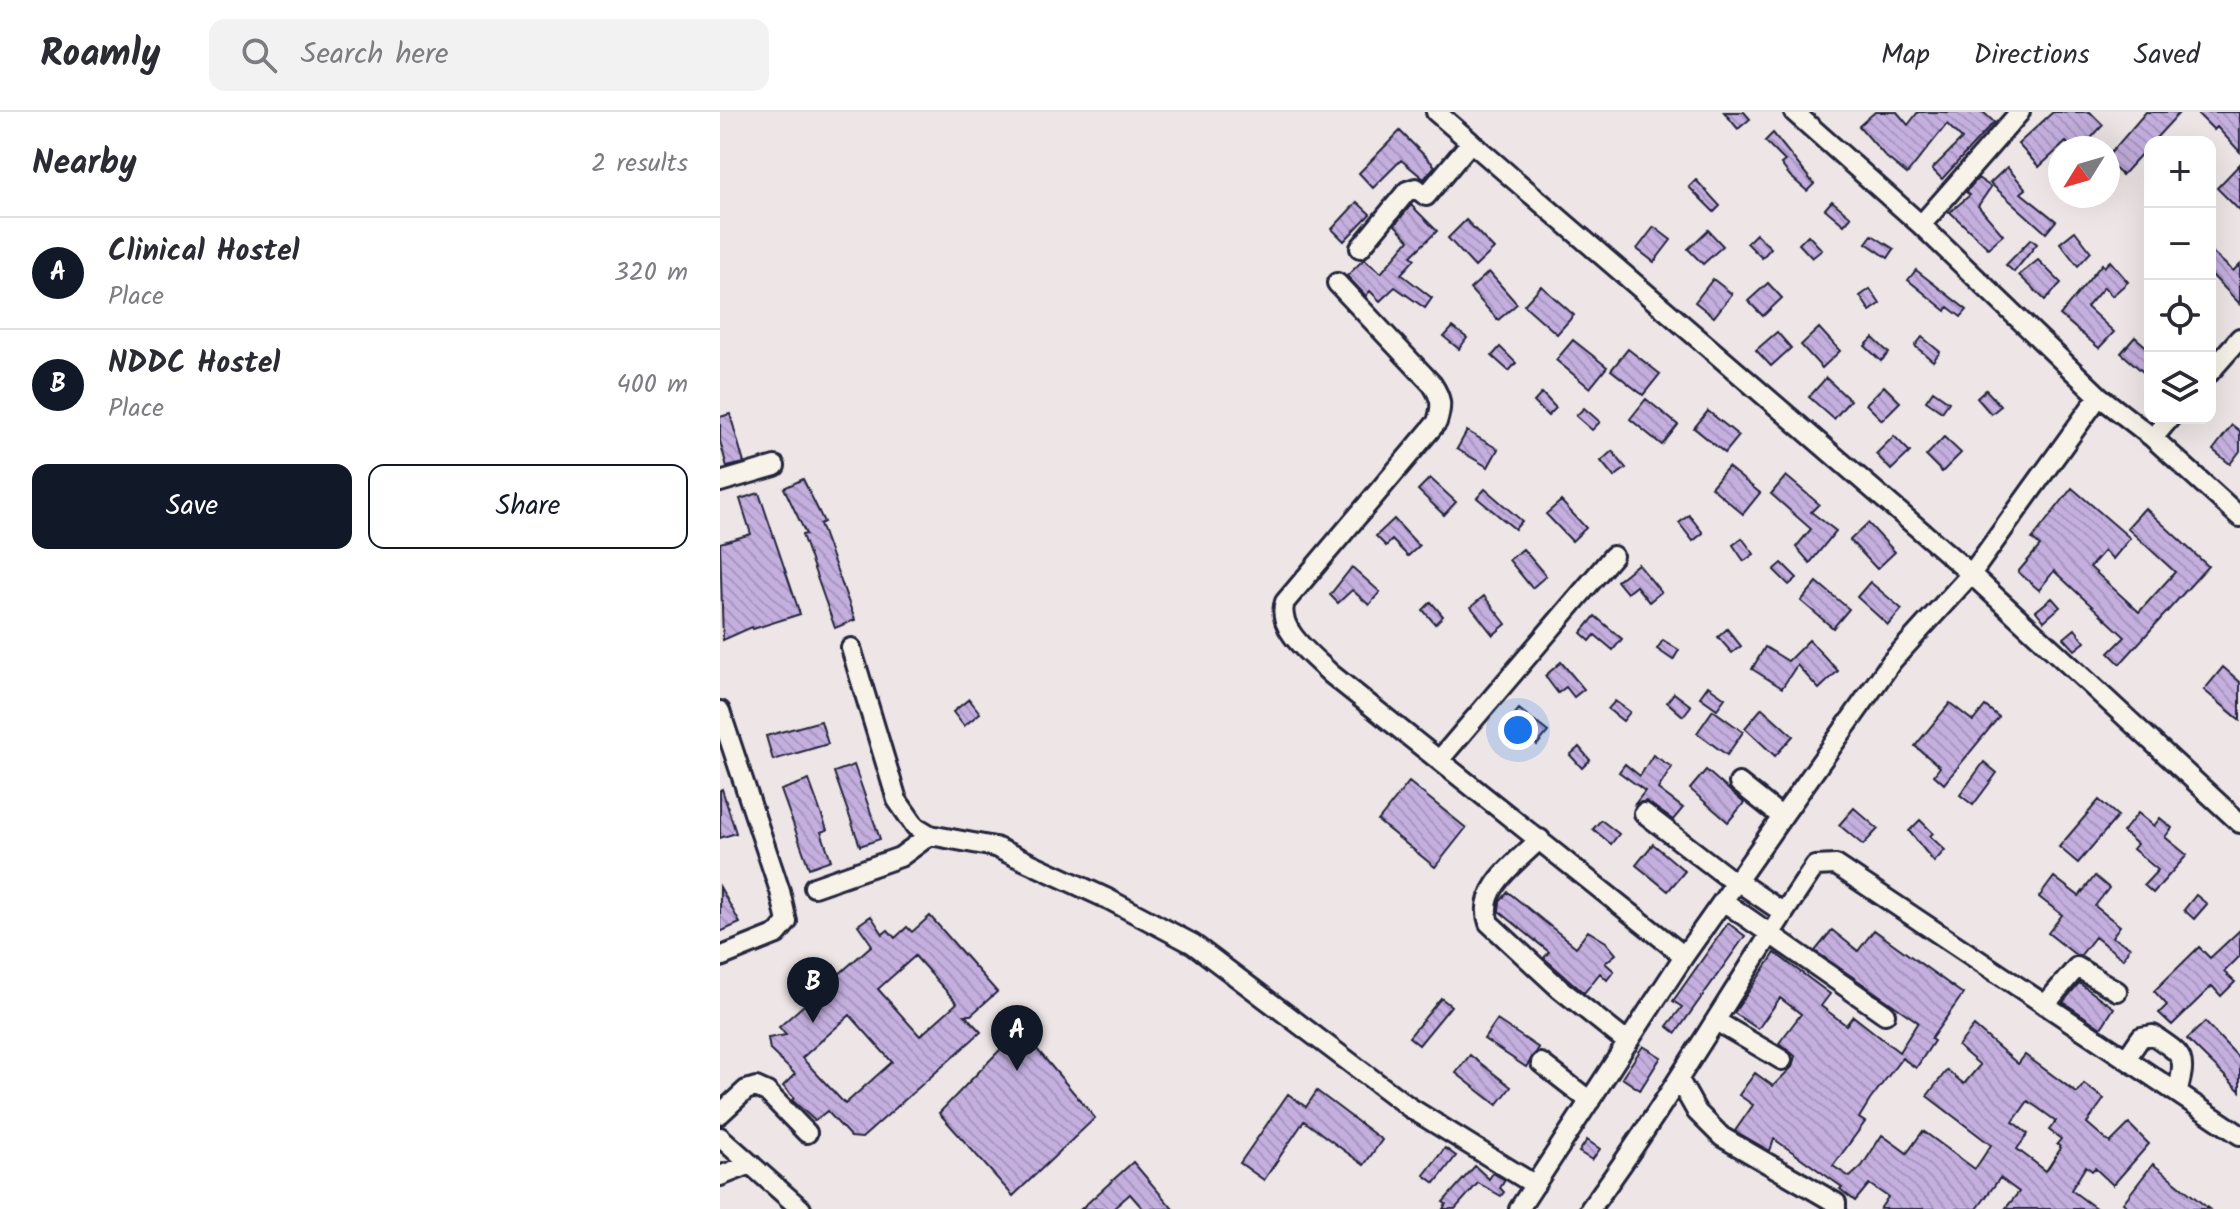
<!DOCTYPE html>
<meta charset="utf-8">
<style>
:root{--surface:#fff;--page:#f2f2f3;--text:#2b2b33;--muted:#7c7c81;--line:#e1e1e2;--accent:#111827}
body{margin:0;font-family:Kalam,sans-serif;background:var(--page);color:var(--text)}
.controls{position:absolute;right:24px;top:24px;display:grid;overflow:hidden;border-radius:16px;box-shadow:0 8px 32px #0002}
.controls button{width:72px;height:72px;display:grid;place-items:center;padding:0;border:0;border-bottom:2px solid var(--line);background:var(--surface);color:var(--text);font:40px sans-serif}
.compass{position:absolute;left:1328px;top:24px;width:72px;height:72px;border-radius:50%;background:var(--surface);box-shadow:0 8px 32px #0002;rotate:233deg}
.you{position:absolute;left:798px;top:618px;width:28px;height:28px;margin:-20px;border:6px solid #fff;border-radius:50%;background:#1a73e8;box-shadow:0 0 0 12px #1a73e833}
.badge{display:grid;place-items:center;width:52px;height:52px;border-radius:50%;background:var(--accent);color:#fff;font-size:26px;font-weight:700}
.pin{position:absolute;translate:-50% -66px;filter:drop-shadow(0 2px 4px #0008)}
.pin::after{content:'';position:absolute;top:42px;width:28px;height:24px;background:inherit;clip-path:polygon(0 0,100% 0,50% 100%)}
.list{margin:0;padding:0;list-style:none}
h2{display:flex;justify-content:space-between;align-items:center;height:104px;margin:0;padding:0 32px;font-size:34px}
h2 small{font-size:26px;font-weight:400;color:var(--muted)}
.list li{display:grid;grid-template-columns:52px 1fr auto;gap:24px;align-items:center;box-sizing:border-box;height:112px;padding:0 32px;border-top:2px solid var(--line)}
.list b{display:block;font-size:30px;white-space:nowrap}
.list p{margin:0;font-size:26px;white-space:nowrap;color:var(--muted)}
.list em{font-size:26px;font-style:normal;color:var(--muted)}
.actions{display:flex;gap:16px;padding:24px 32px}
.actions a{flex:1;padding:18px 0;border:2px solid var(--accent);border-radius:16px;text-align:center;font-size:28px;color:var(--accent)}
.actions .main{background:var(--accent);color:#fff}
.icon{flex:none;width:44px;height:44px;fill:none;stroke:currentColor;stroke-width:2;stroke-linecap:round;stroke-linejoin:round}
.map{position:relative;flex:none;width:1520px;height:1097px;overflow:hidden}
header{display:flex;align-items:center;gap:48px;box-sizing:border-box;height:112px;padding:0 40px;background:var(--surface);border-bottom:2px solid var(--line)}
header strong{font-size:38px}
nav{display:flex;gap:44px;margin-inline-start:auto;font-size:28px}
.search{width:560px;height:72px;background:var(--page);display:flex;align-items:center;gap:20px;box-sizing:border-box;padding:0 28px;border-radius:16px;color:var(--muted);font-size:30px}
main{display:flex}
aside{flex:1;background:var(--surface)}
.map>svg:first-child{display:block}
</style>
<header>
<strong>Roamly</strong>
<div class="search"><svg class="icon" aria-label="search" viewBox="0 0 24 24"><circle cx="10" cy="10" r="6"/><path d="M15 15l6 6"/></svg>Search here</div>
<nav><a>Map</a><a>Directions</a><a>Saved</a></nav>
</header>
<main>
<aside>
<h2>Nearby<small>2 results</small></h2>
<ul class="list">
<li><span class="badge">A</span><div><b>Clinical Hostel</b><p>Place</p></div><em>320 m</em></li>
<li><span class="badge">B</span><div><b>NDDC Hostel</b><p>Place</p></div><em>400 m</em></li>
</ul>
<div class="actions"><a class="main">Save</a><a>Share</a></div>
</aside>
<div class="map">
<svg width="1520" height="1097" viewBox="0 0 1520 1097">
<defs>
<pattern id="building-back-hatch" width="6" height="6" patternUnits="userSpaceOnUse" patternTransform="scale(2)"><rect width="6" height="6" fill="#c4afdf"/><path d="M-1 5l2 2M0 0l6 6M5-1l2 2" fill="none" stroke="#a896c0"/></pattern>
</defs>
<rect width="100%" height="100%" fill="#ede5e6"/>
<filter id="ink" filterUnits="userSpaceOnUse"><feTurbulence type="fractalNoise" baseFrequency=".0125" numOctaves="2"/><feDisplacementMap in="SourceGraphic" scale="16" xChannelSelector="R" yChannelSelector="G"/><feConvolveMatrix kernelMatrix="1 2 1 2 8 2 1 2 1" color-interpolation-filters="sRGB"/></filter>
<g filter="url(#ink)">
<path fill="url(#building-back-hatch)" stroke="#22223b" stroke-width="2" fill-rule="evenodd" d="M1004 0H1024L1030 7 1018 17Z
M1155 0H1177L1188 13 1198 0H1263L1274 10 1222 67 1212 57 1242 27 1227 12 1187 62 1166 45 1139 14Z
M1333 0H1370L1383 13 1362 36H1352L1346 30 1319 55 1298 32Z
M1426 0H1460L1402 63 1388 50V44Z
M1476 0H1520V40L1497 15 1494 18Z
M680 19 715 54 704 67 681 48 653 76 639 61Z
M1053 21 1094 72 1087 79 1070 64 1061 52 1065 49 1045 29Z
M1520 52V99L1497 76Z
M1287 55 1306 77 1301 81 1336 109 1326 121 1270 71Z
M1258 66 1271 75 1258 94 1283 123 1268 136 1230 100 1250 83 1246 80Z
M976 68 1000 94 994 100 969 75Z
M1112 89 1131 105 1124 113 1105 97Z
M637 90 650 102 624 129 612 117Z
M691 93 717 119 691 144 695 147 681 162 712 186 705 196 675 175 660 189 650 179 646 184 627 164 644 147 661 161 689 128 675 113Z
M746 108 774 137 755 155 728 126Z
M934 115 951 128 934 150 917 137Z
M988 118 1003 134 983 152 968 137Z
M1355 119 1371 140 1358 154 1340 131Z
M1036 122 1051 136 1042 146 1027 131Z
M1088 123 1102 138 1092 146 1079 132Z
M1152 123 1174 137 1168 146 1146 131Z
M1311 127 1317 132 1294 160 1286 153Z
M1490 138 1513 159 1520 152V192L1490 161Z
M1318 148 1341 171 1325 188 1299 163Z
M1390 149 1408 170 1392 184 1384 175 1367 195 1394 220 1379 236 1340 203 1382 152 1384 155Z
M1196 158 1247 198 1241 205 1228 195 1226 199 1188 168Z
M769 160 797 192 778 208 750 177Z
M993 167 1012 182 994 205 975 190Z
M1048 171 1062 186 1043 204 1028 189Z
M821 174 854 203 837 222 804 193Z
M1150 177 1160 192 1150 199 1140 184Z
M733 215 747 226 739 237 724 225Z
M1099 216 1120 239 1102 256 1081 233Z
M1057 220 1071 236 1051 254 1036 238Z
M1202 225 1220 240 1213 249 1195 234Z
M1415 225 1430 238V266L1401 241Z
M1153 226 1169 241 1161 249 1145 234Z
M853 228 887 255 870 276 836 248Z
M780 235 796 251 789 259 772 244Z
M908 237 940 262 923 283 891 258Z
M1106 266 1130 288 1114 307 1089 285Z
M1164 274 1180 290 1162 308 1146 292Z
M1266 278 1281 294 1271 302 1257 286Z
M1213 279 1229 290 1222 300 1206 289Z
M822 281 836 296 828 304 814 290Z
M926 287 958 313 942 333 910 307Z
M864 296 880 310 872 318 856 304Z
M988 299 1019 324 1005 341 974 316Z
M10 302 24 351 7 355 0 329V305Z
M1512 313 1520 319V339L1510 352 1493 338Z
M747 319 778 337 768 355 737 337Z
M1174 324 1190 340 1171 358 1156 342Z
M1224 325 1241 341 1222 360 1206 344Z
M892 339 906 356 894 365 881 349Z
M1008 355 1040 381 1023 402 991 375Z
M1066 364 1099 392 1091 400 1116 419 1090 451 1076 435 1091 417 1051 382Z
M710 366 736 390 724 403 698 378Z
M83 367 104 410 100 412 135 508 115 516 82 423 86 422 64 376Z
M1352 376 1410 426 1393 447 1384 439 1370 455 1419 500 1455 460 1407 416 1425 396 1488 454 1400 552 1389 541 1405 525 1334 459 1319 478 1298 460 1320 434 1312 427Z
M765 377 802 409 795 417 757 386Z
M39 381 80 502 33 517 32 515 3 528 0 431 31 422 20 387Z
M841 389 866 416 852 429 826 402Z
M969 403 983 421 973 429 959 411Z
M674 407 699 434 688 444 672 428 666 434 656 424Z
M1148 411 1175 440 1157 457 1130 428Z
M1022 426 1034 442 1024 449 1013 433Z
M803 437 826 464 812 476 789 448Z
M1062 451 1077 466 1069 473 1054 458Z
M918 452 941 480 929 490 916 474 907 481 897 469Z
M632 455 660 480 649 493 632 478 618 491 610 483Z
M1097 470 1129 497 1113 516 1081 489Z
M1150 470 1182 497 1168 513 1137 485Z
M764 484 786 512 773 523 751 495Z
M1332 486 1340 495 1324 509 1316 499Z
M711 490 723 504 715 512 703 498Z
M875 504 902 527 893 538 875 523 870 529 861 521Z
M1007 517 1021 534 1012 541 998 525Z
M1355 517 1365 530 1355 538 1344 526Z
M943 528 959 538 953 548 937 537Z
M1089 528 1118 559 1099 577 1077 553 1062 576 1032 557 1045 535 1068 549Z
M841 550 864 577 854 585 846 575 838 581 825 564Z
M1503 555 1520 570V608L1484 578Z
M988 574 1005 586 997 597 980 585Z
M954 581 971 594 963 604 947 590Z
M249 587 260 601 244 614 233 600Z
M895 589 910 600 903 609 888 597Z
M1230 591 1253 609 1265 594 1279 605 1224 672 1214 663 1220 655 1195 634Z
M1042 596 1073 624 1055 644 1025 616Z
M799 597 828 620 817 633 799 618 795 624 784 615Z
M993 598 1023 620 1007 643 977 621Z
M101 609 108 632 53 648 46 624Z
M859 635 870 648 862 656 850 643Z
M933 643 952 655 938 677 963 696 953 708 926 689 915 692 925 679 899 660 905 652 920 664Z
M1264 650 1277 661 1253 693 1240 683Z
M134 653 160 727 140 734 114 660Z
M986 658 1024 691 1008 710 970 677Z
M89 668 107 718 101 720 111 748 89 756 61 678Z
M689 670 746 716 715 755 658 709Z
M2 677 16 721 0 726V678Z
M1379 688 1398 704 1358 751 1339 735Z
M1134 696 1158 717 1143 733 1119 713Z
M1418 701 1434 714 1440 706 1452 716 1445 725 1467 743 1433 781 1424 773 1438 758 1413 737 1417 732 1403 720Z
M881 708 899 722 891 732 873 717Z
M1200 708 1213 721 1210 724 1225 738 1214 750 1189 719Z
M933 732 965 759 948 779 916 753Z
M1375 764 1389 776 1375 794 1400 814 1392 825 1410 835 1403 847 1375 825 1360 844 1356 843 1328 821 1342 803 1319 785 1334 765 1359 784Z
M0 775 20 811 0 820Z
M788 780 856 835 868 819 886 830 896 842 885 851 894 859 887 868 880 861 864 881 824 846 829 840 779 799 780 790Z
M1476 783 1487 792 1474 807 1464 798Z
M151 804 163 822 168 818 175 826 187 815 192 820 210 804 277 880 251 903H245L261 920 142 1026 131 1025 107 999 95 1009 72 988 74 986 63 974 75 962 50 938 48 926 66 923 59 915 152 833 138 813ZM195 844 237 891 200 924 158 877ZM130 903 172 950 125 992 82 946Z
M1008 811 1025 824 956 921 947 914 962 895 953 889Z
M1112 818 1138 839 1154 818 1243 882 1211 927 1214 929 1196 956 1182 946 1150 988 1139 1006 1145 1010 1113 1054 1130 1065 1142 1054 1162 1023 1187 1041 1203 1019 1255 1057 1271 1033 1207 984 1227 958 1244 972 1260 953 1238 934 1254 914 1298 952 1305 943 1357 981 1364 972 1384 987 1367 1011 1390 1031 1409 1012 1429 1032 1393 1073 1375 1056 1372 1059 1366 1054 1351 1078 1377 1097H1285L1299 1080 1280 1066 1257 1097H1160L1168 1085 1149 1072 1135 1089 1120 1077 1122 1075 1054 1027 1050 1039 1015 1019 1033 993 1019 983 1035 961 1053 974 1072 955 1075 944 1059 931 1081 902 1060 886 1038 917 1014 901 1055 841 1110 882 1101 894 1126 913 1133 904 1179 940 1198 910 1095 839ZM1308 989 1336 1009 1329 1018 1341 1027 1337 1032 1341 1036 1326 1059 1297 1037 1308 1022 1293 1010Z
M1520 818V844L1504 860 1515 870 1501 884 1492 874 1452 913 1439 901 1447 893 1434 879 1479 835 1490 846Z
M1359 871 1394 896 1381 916 1343 890Z
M721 886 731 894 699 933 689 925Z
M777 908 819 936 806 955 764 927Z
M1485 910 1520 947V979L1467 927Z
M300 917 375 1006 293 1084 219 1001Z
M923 934 941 945 920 978 902 966Z
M750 943 791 975 777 993 736 961Z
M597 979 662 1028 644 1053 584 1009 544 1068 520 1051 568 982 586 995Z
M867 1028 880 1037 872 1048 859 1040Z
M725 1036 736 1044 715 1071 704 1063Z
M413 1050 453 1097H423L410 1082 393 1097H361Z
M1433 1052 1489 1097H1411L1403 1091Z
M755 1054 769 1067 773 1061 785 1068 780 1076 784 1080 781 1084 758 1071 735 1097H723L726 1092 723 1090Z"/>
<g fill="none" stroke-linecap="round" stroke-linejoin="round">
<defs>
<path id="minor" d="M716 0 1251 462 1520 711
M1074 0 1201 113 1379 284 1433 326 1520 405
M1201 113 1300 0
M640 136 687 79 696 76 706 84 751 30
M617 171 712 272C722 287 722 294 717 310L565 490C555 517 593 544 611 562L964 844
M1490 260 1520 226
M1433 326 1450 306
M0 370 55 354
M131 536 177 688 195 714 210 723 275 735 388 787 473 832 689 995 815 1073
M0 599 60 779 67 810 57 822 0 845
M721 646 893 444
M1019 671 1062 705
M924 701 1015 771
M820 727C797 750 757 776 769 811L839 876 908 931
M1017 769 1064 801
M94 775 180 745 210 723
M1003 789 1165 902
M1325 893 1357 855 1397 879
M996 909 1062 948
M1406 947 1421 925 1433 923C1464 944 1467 944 1457 981
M821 951 870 989
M959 968 977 1000 1002 1025 1116 1091V1097
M0 1002 26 978 36 975 47 980 87 1021
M0 1025 81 1097
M0 1064 31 1052
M799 1097 964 844 1172 549 1251 462 1379 284
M870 1097C951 987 1018 867 1095 754L1116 753 1520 1023"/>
</defs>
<use href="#minor" stroke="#22223b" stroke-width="24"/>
<use href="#minor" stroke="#f7f3e8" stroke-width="18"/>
</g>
</g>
</svg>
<div class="controls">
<button>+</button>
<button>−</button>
<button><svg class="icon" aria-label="locate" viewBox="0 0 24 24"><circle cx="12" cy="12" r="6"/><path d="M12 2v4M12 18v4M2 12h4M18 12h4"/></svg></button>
<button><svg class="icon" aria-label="layers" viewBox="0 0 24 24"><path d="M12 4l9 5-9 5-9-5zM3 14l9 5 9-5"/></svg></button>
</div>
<svg class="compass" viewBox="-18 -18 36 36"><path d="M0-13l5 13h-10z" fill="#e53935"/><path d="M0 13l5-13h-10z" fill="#7c7c81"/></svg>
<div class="you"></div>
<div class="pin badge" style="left:297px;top:959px">A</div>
<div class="pin badge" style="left:93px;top:911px">B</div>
</div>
</main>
